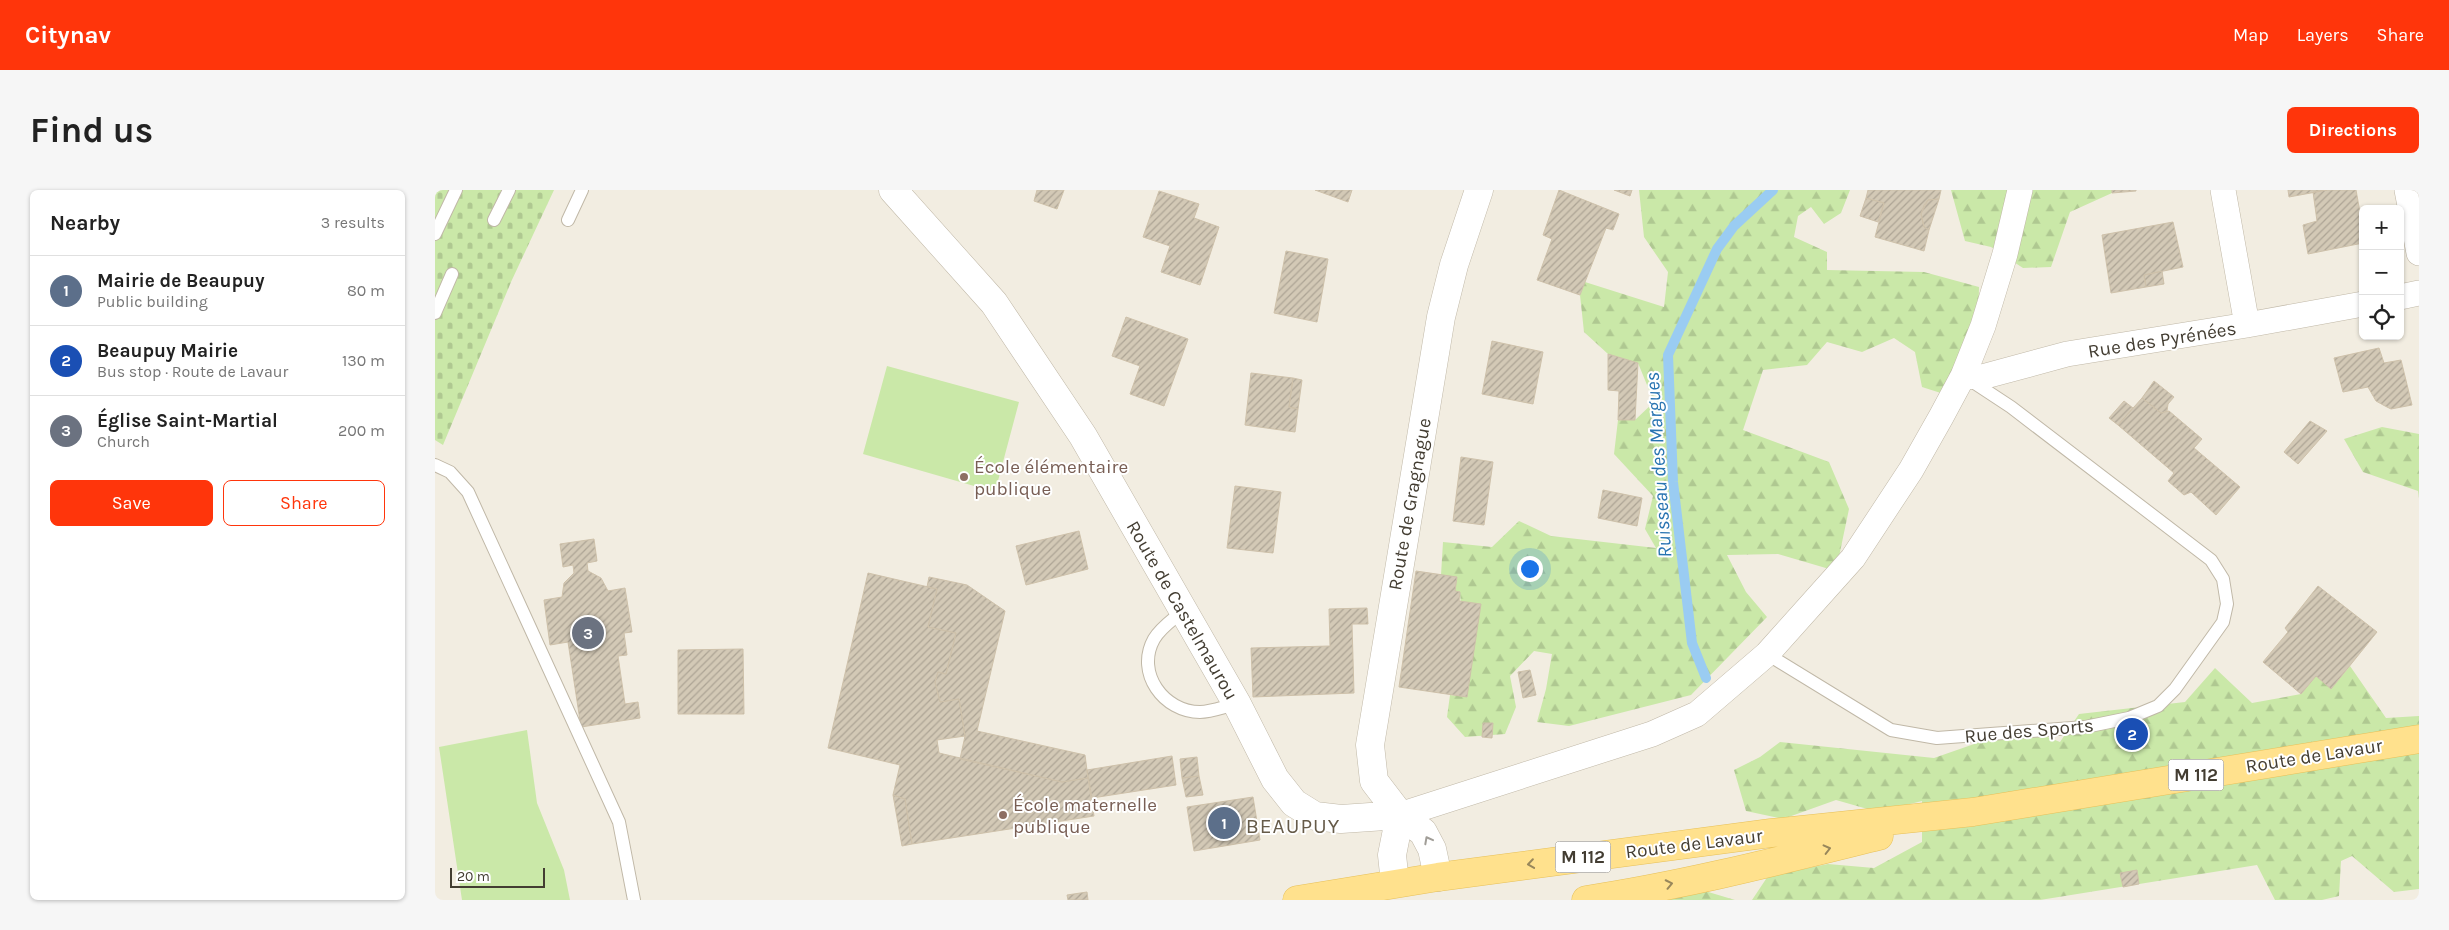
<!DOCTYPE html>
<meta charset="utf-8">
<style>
:root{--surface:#fff;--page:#f6f6f6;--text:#222;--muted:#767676;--line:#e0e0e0;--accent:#ff350b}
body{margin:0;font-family:Karla,sans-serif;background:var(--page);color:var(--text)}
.controls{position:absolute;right:15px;top:15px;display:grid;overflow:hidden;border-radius:8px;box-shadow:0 1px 4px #0004}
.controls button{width:45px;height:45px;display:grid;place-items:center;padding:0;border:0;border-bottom:1px solid var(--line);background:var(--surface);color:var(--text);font:25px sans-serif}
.scale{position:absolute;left:15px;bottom:12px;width:95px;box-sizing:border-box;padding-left:5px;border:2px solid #433d32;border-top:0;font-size:14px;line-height:18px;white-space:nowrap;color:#433d32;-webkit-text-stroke:4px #fff;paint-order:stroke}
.you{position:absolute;left:1094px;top:378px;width:18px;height:18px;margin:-12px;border:4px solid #fff;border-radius:50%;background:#1a73e8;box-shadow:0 0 0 8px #1a73e833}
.badge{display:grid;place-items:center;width:32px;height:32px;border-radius:50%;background:var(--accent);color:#fff;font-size:16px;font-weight:700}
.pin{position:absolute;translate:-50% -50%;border:2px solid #fff;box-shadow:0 1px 5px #0006}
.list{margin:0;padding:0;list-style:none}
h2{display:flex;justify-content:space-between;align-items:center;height:65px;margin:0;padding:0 20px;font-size:21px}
h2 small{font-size:16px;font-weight:400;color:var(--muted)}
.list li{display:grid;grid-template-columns:32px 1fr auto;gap:15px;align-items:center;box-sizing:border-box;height:70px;padding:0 20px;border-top:1px solid var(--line)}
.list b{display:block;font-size:19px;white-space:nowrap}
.list p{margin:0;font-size:16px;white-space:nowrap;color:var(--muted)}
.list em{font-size:16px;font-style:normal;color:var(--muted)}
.actions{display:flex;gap:10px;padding:15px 20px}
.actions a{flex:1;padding:11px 0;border:1px solid var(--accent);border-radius:8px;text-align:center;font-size:18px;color:var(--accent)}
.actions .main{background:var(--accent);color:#fff}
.icon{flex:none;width:28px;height:28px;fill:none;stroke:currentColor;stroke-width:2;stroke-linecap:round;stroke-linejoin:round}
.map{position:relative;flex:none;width:1984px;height:710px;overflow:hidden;border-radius:8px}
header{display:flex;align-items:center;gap:30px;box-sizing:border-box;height:70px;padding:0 25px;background:var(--accent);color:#fff}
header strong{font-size:24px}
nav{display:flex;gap:28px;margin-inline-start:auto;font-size:18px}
.intro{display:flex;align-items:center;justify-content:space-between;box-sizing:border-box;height:120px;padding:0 30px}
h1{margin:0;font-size:35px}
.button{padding:12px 22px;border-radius:8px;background:var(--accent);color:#fff;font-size:18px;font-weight:700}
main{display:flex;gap:30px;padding:0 30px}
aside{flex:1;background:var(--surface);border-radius:8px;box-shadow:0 1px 4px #0004}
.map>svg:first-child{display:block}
</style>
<header>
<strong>Citynav</strong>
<nav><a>Map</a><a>Layers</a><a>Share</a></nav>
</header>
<div class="intro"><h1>Find us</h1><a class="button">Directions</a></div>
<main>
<aside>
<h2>Nearby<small>3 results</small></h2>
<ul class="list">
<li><span class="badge" style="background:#5c6f8a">1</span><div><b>Mairie de Beaupuy</b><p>Public building</p></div><em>80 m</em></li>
<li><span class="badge" style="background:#1a4fb4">2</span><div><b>Beaupuy Mairie</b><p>Bus stop · Route de Lavaur</p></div><em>130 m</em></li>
<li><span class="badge" style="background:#6b7280">3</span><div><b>Église Saint-Martial</b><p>Church</p></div><em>200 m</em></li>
</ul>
<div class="actions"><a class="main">Save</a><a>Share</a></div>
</aside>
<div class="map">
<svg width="1984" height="710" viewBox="0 0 1984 710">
<defs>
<pattern id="forest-firs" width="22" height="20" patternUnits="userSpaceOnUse" patternTransform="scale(1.25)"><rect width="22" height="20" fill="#cae8a8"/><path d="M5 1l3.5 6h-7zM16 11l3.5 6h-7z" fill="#afc891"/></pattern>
<pattern id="cemetery-stones" width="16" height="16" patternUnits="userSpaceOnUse" patternTransform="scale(1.25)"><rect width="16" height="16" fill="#cae8a8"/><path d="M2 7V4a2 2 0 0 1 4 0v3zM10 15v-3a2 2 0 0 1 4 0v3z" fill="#afc891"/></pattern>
<pattern id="building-hatch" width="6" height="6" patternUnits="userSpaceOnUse" patternTransform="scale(1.25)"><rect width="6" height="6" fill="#d3c9b6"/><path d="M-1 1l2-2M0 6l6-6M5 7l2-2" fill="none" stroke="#ada495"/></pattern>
</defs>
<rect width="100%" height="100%" fill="#f2ede1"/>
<path fill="url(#forest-firs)" d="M1204 0H1415L1406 23 1389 34 1376 17 1363 26 1359 47 1392 62V80L1489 82 1544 97 1543 139 1512 205 1487 197 1480 162 1459 148 1427 162 1392 152 1372 175 1328 180 1308 240 1394 272 1414 319 1401 381 1343 364 1292 365 1311 402 1332 427 1256 505 1134 536 1102 532 1111 499 1117 464 1099 461 1075 486 1081 517 1070 544 1030 547 1012 527 1015 505 1032 507 1025 402 1020 401 1022 387 1006 385 1008 352 1057 357 1084 331 1116 346 1221 358 1210 339 1218 306 1179 264 1183 230H1200L1219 212 1203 173 1173 164 1149 142 1145 105 1150 92 1229 117 1233 82 1209 47Z
M1516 0H1677V3L1635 22 1616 77 1588 78 1556 57 1530 51Z
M1947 237 1984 244V308L1983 301 1928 282 1909 249Z
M1915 476 1951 528 1984 526V699L1959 702 1917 666 1906 671 1904 706 1887 710H1840L1822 675 1605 710H1317L1333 686 1393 674 1439 678 1487 652V611L1443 622 1401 610 1348 629 1311 621 1299 580 1325 567 1345 552 1499 568 1588 537 1625 552 1644 524 1750 512 1780 478 1817 513 1866 504 1881 486 1896 499Z
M1270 701 1300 710H1232Z"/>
<path fill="url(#cemetery-stones)" d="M0 0H119L76 92 8 255 0 250Z"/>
<path fill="#cae8a8" d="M452 176 584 212 560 302 428 264Z
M92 540 102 613 129 680 135 710H27L4 557Z"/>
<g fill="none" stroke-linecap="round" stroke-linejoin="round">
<path stroke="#9accf2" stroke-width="10" d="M1271 488 1257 453 1238 292 1233 165 1282 59 1299 36 1338 0"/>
</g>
<path fill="url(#building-hatch)" stroke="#cec1aa" d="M602 0H629L622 19 599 11Z
M880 0H917L913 12Z
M1124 0 1184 24 1178 40 1171 38 1145 105 1102 90 1117 49 1108 45Z
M1179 0H1197L1195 6Z
M1433 0H1506L1504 9 1493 10 1486 24 1489 37 1494 40 1489 61 1440 47 1449 13 1431 8Z
M1677 0H1701V1L1677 3Z
M1853 0H1892L1854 7Z
M1892 0H1921L1928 39V53L1873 64 1868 35 1882 31 1878 2Z
M724 1 764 14 759 28 784 37 765 95 726 82 735 56 708 47Z
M1431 8 1449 13 1443 32 1425 26Z
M1504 9 1494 40 1489 37 1486 24 1489 15 1493 10Z
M1738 32 1748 77 1709 85 1711 97 1676 103 1667 45Z
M851 61 893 69 882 132 839 123Z
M1727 81 1729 94 1711 97 1709 85Z
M691 127 753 149 729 216 695 204 705 176 677 166Z
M1057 151 1108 162 1098 214 1047 204Z
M1944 158 1949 173 1966 170 1977 215 1956 219 1950 216 1941 211 1933 197 1908 202 1899 168Z
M1173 164 1203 173 1200 230H1183L1184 201 1173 200Z
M816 183 858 188 854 217 863 219 860 242 810 235Z
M858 188 867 190 863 219 854 217Z
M1719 191 1739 207 1733 214 1732 221 1726 223 1707 208Z
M1707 208 1726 223 1734 221 1767 249 1759 258 1805 297 1781 325 1756 302 1749 305 1733 291 1739 283 1683 235Z
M1689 211 1698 218 1683 235 1674 228Z
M1875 231 1892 241 1863 274 1849 262Z
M1026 267 1058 272 1049 335 1018 331Z
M800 296 846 302 838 363 792 358Z
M1168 300 1207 308 1202 336 1163 328Z
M644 341 653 379 591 395 581 356Z
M159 349 162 371 152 373 153 381 166 388 173 401 190 398 197 442 189 443 192 465 183 466 190 514 203 512 205 528 146 537 133 452 115 455 109 410 127 407 129 393 139 383 138 375 128 377 125 354Z
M981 381 1022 387 1020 401 1025 402 1024 411 1046 414 1032 507 964 497Z
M433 383 502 399 493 437 521 443 511 484 503 482 500 492 505 512 524 509 530 546 502 550 504 563 627 592 653 588 659 626 477 654 470 609 458 605 465 575 393 558Z
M494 387 532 395 570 421 542 541 650 565 653 588 627 592 525 569 530 546 524 509 505 512 500 492 503 482 511 484 521 443 493 437 502 399 492 397Z
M1883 396 1942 442 1896 499 1881 486 1866 504 1828 472 1853 442 1850 438Z
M932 418 933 434H917L919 503 818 507 816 458 895 456 894 419Z
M308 459 309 524H243V460Z
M1095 480 1101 505 1088 508 1083 482Z
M1048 533H1058L1057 548 1047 547Z
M737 566 741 595 657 608 652 580Z
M762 567 764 586 747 588 745 569Z
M764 586 768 605 751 607 747 588Z
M458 605 470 609 477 654 467 656Z
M818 607 825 650 759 661 752 617Z
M1702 680 1704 694 1688 697 1685 683Z
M652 702 653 710H633L632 705Z"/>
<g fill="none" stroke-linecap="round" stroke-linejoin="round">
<defs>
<path id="service" d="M59 30 74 0
M133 30 147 0
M0 44 21 0
M0 123 17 84
M0 275 15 282 33 302 184 632 199 710
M749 420C739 429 726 437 719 449 700 483 729 522 765 522 777 522 791 516 802 514
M1332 464 1456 540 1502 548 1650 537 1694 528 1723 516 1740 499 1788 432 1792 414 1788 389 1776 370 1576 217 1535 190"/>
<path id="minor" d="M1788 0 1812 135
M1972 0 1984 63
M1965 107 1984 103
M1528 186 1547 187 1632 164 1812 135 1928 114
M965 625 1217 544 1262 524 1332 464 1418 368 1476 280 1506 227 1528 186 1548 136 1570 64 1585 0"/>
<path id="tertiary" d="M458 0 559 113 648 246 802 514 840 589 859 613 880 626 906 629 965 625
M1003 687 997 659 988 642 965 625 939 591 935 555 1006 127 1019 75 1044 0
M960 693 957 665 965 625"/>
<path id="primary" d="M862 710 1003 687 1336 643 1538 622 1984 549
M1151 710C1250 695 1347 670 1444 646"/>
</defs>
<use href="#service" stroke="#c0b8a7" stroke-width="14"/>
<use href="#minor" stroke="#c0b8a7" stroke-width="26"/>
<use href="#tertiary" stroke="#c0b8a7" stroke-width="29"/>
<use href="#primary" stroke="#e7c059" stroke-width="29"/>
<use href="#service" stroke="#fff" stroke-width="12"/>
<use href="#minor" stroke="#fff" stroke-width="25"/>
<use href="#tertiary" stroke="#fff" stroke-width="28"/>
<use href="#primary" stroke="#ffe18d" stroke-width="28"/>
</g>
<defs><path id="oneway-chevron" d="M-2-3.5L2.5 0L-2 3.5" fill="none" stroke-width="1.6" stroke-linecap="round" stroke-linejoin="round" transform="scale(1.25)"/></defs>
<use stroke="#a19e98" href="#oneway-chevron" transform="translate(993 650) rotate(-118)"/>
<g stroke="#98875b">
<use href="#oneway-chevron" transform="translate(1392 659) rotate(-14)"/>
<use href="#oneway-chevron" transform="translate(1096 674) rotate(172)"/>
<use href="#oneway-chevron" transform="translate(1234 694) rotate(-12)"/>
</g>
<g fill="#8d6e63" stroke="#fff" stroke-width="2">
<circle cx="529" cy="287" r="5"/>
<circle cx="568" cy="625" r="5"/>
</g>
<g text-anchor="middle" stroke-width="4" stroke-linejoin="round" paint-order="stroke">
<g fill="#fff" stroke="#7b7770" stroke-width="1">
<rect x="1733.5" y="569.5" width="55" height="31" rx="4"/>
<rect x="1120.5" y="651.5" width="55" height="31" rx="4"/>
</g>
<g font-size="18" font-weight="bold" fill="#433d32">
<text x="1761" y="591">M 112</text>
<text x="1148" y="673">M 112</text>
</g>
<g font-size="19" fill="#433d32" stroke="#fff">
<text transform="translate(1727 149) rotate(-9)" y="7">Rue des Pyrénées</text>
<text transform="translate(974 314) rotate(-80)" y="7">Route de Gragnague</text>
<text transform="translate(748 420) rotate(60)" y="7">Route de Castelmaurou</text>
<text transform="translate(1594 540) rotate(-5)" y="7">Rue des Sports</text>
<text transform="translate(1879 565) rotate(-9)" y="7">Route de Lavaur</text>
<text transform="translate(1259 653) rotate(-7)" y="7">Route de Lavaur</text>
</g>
<g font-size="19" fill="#785e54" stroke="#fff" text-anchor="start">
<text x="539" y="283">École élémentaire<tspan x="539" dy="22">publique</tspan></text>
<text x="578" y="621">École maternelle<tspan x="578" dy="22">publique</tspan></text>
</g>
<g font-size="20" font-style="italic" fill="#2874b1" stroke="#fff">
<text transform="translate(1223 275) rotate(-94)" y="7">Ruisseau des Margues</text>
</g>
<g font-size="21" letter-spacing="1" fill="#665b49" stroke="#fff">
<text x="858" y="643">BEAUPUY</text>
</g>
</g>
</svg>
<div class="controls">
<button>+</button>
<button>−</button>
<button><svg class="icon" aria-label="locate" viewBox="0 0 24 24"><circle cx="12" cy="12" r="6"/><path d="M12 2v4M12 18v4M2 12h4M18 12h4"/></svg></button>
</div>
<div class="scale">20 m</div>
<div class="you"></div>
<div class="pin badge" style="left:789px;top:633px;background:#5c6f8a">1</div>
<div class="pin badge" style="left:1697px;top:544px;background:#1a4fb4">2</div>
<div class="pin badge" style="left:153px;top:443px;background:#6b7280">3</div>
</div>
</main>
